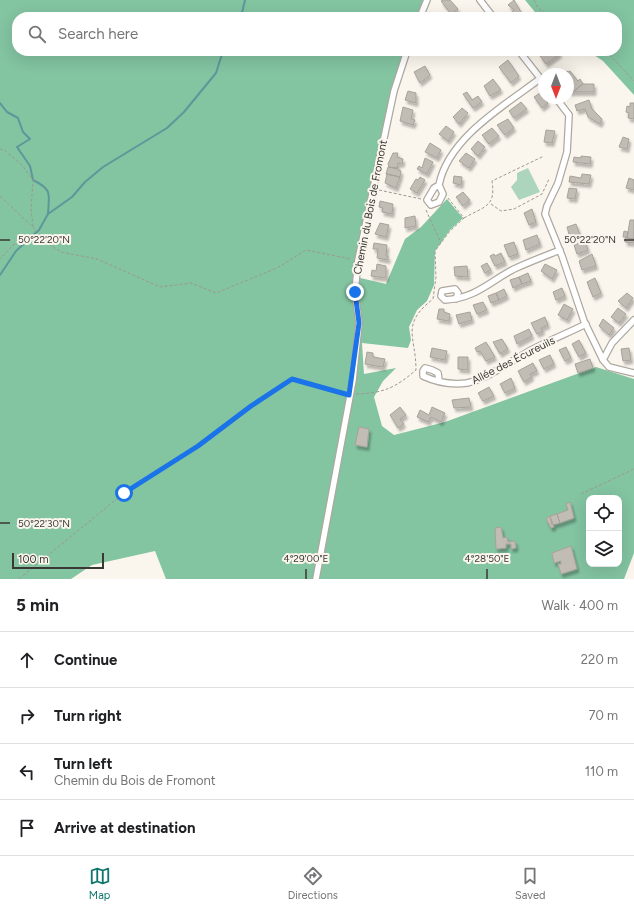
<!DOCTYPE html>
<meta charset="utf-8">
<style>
:root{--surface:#fff;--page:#f2f2f2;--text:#202124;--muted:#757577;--line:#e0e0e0;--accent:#0f766e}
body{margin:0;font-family:Figtree,sans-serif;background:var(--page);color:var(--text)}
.controls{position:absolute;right:12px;bottom:12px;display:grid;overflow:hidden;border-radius:8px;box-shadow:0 4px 16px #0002}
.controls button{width:36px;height:36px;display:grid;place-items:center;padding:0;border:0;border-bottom:1px solid var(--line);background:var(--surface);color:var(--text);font:20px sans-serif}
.compass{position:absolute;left:538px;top:68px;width:36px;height:36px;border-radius:50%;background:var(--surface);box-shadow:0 4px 16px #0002;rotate:180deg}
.scale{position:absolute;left:12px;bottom:10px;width:92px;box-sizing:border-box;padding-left:4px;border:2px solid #3a3835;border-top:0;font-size:11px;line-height:14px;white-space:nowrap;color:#3a3835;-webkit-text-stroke:3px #fbf6ed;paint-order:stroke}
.stop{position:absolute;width:12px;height:12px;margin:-9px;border:3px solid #1a73e8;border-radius:50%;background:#fff}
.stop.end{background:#1a73e8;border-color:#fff;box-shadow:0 1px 4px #0008}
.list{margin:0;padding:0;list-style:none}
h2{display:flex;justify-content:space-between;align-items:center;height:52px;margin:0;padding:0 16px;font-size:17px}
h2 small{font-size:13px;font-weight:400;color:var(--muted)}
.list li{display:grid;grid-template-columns:26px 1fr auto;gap:12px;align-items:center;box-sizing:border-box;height:56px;padding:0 16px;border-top:1px solid var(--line)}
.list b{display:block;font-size:15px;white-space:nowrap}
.list p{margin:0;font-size:13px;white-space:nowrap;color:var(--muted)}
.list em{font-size:13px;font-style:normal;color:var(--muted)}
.icon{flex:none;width:22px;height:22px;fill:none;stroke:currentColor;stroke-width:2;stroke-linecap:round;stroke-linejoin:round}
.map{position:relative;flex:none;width:634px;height:579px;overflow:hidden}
.search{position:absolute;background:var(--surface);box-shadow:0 4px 16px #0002;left:12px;right:12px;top:12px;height:44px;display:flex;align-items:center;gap:10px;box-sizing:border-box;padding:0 14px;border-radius:16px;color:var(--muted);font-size:15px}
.sheet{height:276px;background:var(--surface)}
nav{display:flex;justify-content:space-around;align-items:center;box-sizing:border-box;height:56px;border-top:1px solid var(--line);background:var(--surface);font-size:11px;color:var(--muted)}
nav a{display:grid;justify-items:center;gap:2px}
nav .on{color:var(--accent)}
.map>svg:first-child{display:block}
</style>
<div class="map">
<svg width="634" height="579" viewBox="0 0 634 579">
<defs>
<filter id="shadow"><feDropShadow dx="2" dy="3.5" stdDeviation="1" flood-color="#0004"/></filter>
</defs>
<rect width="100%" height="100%" fill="#fbf6ed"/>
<path fill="#add5be" d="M528 168 540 192 519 200 511 187 517 180V173Z"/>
<path fill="#83c4a1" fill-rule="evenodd" d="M0 0H424L417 17H17V51H403L364 215 356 277 386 284 405 239 421 227 447 199 463 218 450 230 435 251 434 285 427 301 417 310 409 327 411 340 408 348 362 343 364 374 396 368 383 381 374 397 382 426 394 435 445 422 596 367 634 379V553L624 579H166L155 551 92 565 71 579H0ZM589 498H619V564H589Z
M525 0H634V95L603 61 588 51H617V17H539Z"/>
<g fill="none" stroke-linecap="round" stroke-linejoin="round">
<path stroke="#5c989b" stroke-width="2" d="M241 17 245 0
M0 103 7 112 18 118 23 132 30 139 17 147 30 166 33 180C53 190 49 194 48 214
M0 275 16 251 39 230 48 214 72 197 85 182 103 167 167 128 184 112 216 73 223 51"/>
</g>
<path fill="#c2bdb4" stroke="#a8a29a" filter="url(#shadow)" d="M443 0H450L458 9 451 14 441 1Z
M514 0 521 12 513 17H506L514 10 508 5Z
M546 51H558L560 54 546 64 540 56Z
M508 60 519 76 511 83 499 67Z
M425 66 430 75 420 83 414 72Z
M567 71 568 72 570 71 578 81 580 79 583 84 571 93 568 89V74H561Z
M493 79 501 90 490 96 484 86Z
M583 84H594V92H573Z
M408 91 416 93V103L405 100Z
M467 92 472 100 478 96 482 102 473 108 463 94Z
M540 93 548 103 542 108 534 97Z
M589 100 592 109 602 119 600 124 588 117 585 109 577 111 575 105Z
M521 102 527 109 514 118 509 111Z
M630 103H634V119L628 118 629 113 626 112 627 106 630 107Z
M403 107 413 110 411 119 415 120 413 125 400 121Z
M462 108 468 113 459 124 453 117Z
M508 119 514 128 505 135 497 125Z
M446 126 454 132 448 141 439 134Z
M492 128 499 136 489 144 482 135Z
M546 130 555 131 552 143 544 142Z
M623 137 629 139 627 149 619 147Z
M478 141 485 147 478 156 471 149Z
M430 143 441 150 437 158 425 152Z
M393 153H398L397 157 403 159 402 164 398 163 397 169 389 167 388 164Z
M466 153 475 159 469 168 459 161Z
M581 156 591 157 590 164 573 162 574 157 581 158Z
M425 158 433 162 427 174 417 169 419 166 422 168Z
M388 167 398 168V170L401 171 400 177 386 174Z
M387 174 400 177 396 188 385 183Z
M582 174 591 175 589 184 569 182 570 176 581 178Z
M454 176 462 177 461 185 453 183Z
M420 177 425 180 417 193 410 189 416 179 418 180Z
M629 178 634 180V190L626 188Z
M569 188 577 189 575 199 567 198Z
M463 192 470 200 463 206 456 197Z
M380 201 393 204 392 214 382 212 383 208 379 207Z
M532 209 536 222 529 225 524 213Z
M415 216 416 226 405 228V218Z
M630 220H634V239L627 238Z
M380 223 389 225 386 237 375 234Z
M576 224 580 235 570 238 567 227Z
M624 231 628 232 627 238 634 239V243L625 242 626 237H623Z
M537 235 540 244 526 250 523 240Z
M585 241 588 250 577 254 574 245Z
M514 242 518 254 509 257 504 245Z
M374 243 387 245 386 256H388V260L377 258 378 249H373Z
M501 253 505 262 495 266 490 256 494 254 495 256Z
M592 254 596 266 582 270 579 261Z
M487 263 491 270 485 273 481 266Z
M377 264 386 266V278L371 276 372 270 376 271Z
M545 264 557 270 552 279 541 271Z
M467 266 468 277 455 276 454 267Z
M528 273 531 281 522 284 519 277Z
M519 277 522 284 513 288 510 280Z
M595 278 601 293 593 297 587 282Z
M562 288 565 296 556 300 553 292Z
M504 289 507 296 499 300 496 293Z
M496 293 499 300 491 303 488 296Z
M627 293 633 298 626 308 618 301Z
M483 302 487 310 477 314 473 305Z
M564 304 573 309 567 320 558 315Z
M618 308 626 314 619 323 611 317Z
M439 309H444V312L450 314 449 321 437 319Z
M470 312 472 320 459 324 456 315Z
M545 317 548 325 541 328 543 331 537 334 531 323Z
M603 319 614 328 609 335 599 326Z
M529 329 532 336 517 344 514 336Z
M502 339 508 349 500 354 493 342Z
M579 340 586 353 579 357 572 344Z
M486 342 495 357 486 361 480 351 477 352 475 348Z
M566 347 571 358 565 361 559 350Z
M432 348 447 351 445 360 430 357Z
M629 348 631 360 623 361 621 349Z
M367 352 373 353V357L385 359 383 367 365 364Z
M550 355 554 364 544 369 539 360Z
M458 357H468V370L458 369Z
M590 359 593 368 578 373 575 364Z
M533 363 537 371 530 374 532 377 524 382 518 371Z
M511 378 515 388 505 393 500 384Z
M489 387 494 396 483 401 478 393Z
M469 398 471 407 454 408 452 400Z
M400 407 406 415 400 419 404 424 398 428 390 415Z
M432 407 445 413 441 422 431 417 428 422 417 417 420 410 429 415Z
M359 427 369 429 367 447 355 445Z
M570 502 574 518 560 523 557 514 568 510 566 504Z
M557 514 560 523 552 525 550 516Z
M550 516 554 527 551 528 546 519Z
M501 527 503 538 507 537 508 542 515 541 516 548 511 549V544H506V548L496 549 495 528Z
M571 546 577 569 561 574 558 564H561V561L554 563 552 553Z"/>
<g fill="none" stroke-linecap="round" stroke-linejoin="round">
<defs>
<path id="street" d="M480 0 493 17
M420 17 427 0
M519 51 544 83
M556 98 569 115 567 152 558 183 547 206 545 214 562 256 584 321 603 360 609 367 634 373
M439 185C448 138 505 105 541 78
M439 185 443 194 439 202 431 205 427 200 434 188Z
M456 299 458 293 455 289 442 291 441 296 445 300C476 298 489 282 514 269 529 262 545 256 560 250
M603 360 612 343 634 320
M439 380 438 373 432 370 425 368 423 371V376C436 382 452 385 467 383 490 378 512 360 533 349 550 340 568 333 586 324
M316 579 353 380 359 323 355 292 358 260 394 91 407 51"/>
</defs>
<use href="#street" stroke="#ada8a0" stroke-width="8"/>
<path stroke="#9c9892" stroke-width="1" stroke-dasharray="3 2" stroke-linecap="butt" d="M534 0 538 8 551 17
M606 51 634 81
M0 149 4 150 22 165 33 180 31 209 33 227
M379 190 421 199
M0 196 36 230 30 237 13 245 0 259
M491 204 501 211 514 209 542 194 549 179
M426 210 441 243
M464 218C485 206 496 207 492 181L544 156
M30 237 47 243 61 252 97 259 160 287 191 283 216 293 277 268 306 250 351 259
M356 394C384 393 395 388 416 370 416 336 400 325 433 299L436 277 435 251 450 231 464 218 448 198
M581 494 634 469
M19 579 124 493 198 446 251 406 292 379 345 394"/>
<use href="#street" stroke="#fff" stroke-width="5.5"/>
</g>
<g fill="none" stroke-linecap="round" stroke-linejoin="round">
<path stroke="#1a73e8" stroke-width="5" d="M124 493 198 446 251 406 292 379 349 395 359 323 355 292"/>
</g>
<path fill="none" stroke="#3a3835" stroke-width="1.5" d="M0 240H10M624 240H634M0 523H10M306 569V579M487 569V579"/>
<g text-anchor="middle" stroke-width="4" stroke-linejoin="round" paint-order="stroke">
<g font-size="11" fill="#3a3835" stroke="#fbf6ed">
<text transform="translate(370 207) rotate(-79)" y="4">Chemin du Bois de Fromont</text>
<text transform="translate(513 360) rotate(-27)" y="4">Allée des Écureuils</text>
</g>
</g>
<g font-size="10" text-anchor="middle" fill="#3a3835" stroke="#fbf6ed" stroke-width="4" stroke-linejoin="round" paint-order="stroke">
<text x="590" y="243">50°22'20"N</text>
<text x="44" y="243">50°22'20"N</text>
<text x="44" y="527">50°22'30"N</text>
<text x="306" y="562">4°29'00"E</text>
<text x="487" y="562">4°28'50"E</text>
</g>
</svg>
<div class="controls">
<button><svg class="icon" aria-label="locate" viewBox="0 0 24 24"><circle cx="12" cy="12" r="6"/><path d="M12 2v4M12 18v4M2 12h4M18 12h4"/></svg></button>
<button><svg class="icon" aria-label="layers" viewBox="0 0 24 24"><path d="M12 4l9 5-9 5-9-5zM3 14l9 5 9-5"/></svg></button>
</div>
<svg class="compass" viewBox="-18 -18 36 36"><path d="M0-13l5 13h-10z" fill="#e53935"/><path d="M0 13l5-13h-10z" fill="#757577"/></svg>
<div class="scale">100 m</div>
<div class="stop" style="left:124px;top:493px"></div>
<div class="stop end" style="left:355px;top:292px"></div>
<div class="search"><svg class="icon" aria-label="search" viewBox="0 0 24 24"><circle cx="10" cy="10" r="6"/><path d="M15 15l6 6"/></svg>Search here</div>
</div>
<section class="sheet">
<h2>5 min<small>Walk · 400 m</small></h2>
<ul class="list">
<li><svg class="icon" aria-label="ahead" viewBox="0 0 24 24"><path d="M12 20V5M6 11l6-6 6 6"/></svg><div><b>Continue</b></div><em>220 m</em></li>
<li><svg class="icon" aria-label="right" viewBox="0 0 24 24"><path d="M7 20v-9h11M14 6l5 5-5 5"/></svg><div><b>Turn right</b></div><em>70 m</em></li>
<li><svg class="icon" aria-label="left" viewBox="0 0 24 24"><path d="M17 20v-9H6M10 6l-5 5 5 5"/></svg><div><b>Turn left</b><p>Chemin du Bois de Fromont</p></div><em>110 m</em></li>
<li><svg class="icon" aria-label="arrive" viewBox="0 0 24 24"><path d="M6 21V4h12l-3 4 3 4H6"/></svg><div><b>Arrive at destination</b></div></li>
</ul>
</section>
<nav>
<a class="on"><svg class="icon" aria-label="map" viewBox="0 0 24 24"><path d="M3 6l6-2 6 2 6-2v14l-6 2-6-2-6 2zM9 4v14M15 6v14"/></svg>Map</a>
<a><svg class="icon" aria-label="directions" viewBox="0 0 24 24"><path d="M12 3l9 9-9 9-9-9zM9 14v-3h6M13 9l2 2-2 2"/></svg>Directions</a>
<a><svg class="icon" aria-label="saved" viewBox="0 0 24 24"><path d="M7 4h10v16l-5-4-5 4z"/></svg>Saved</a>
</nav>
